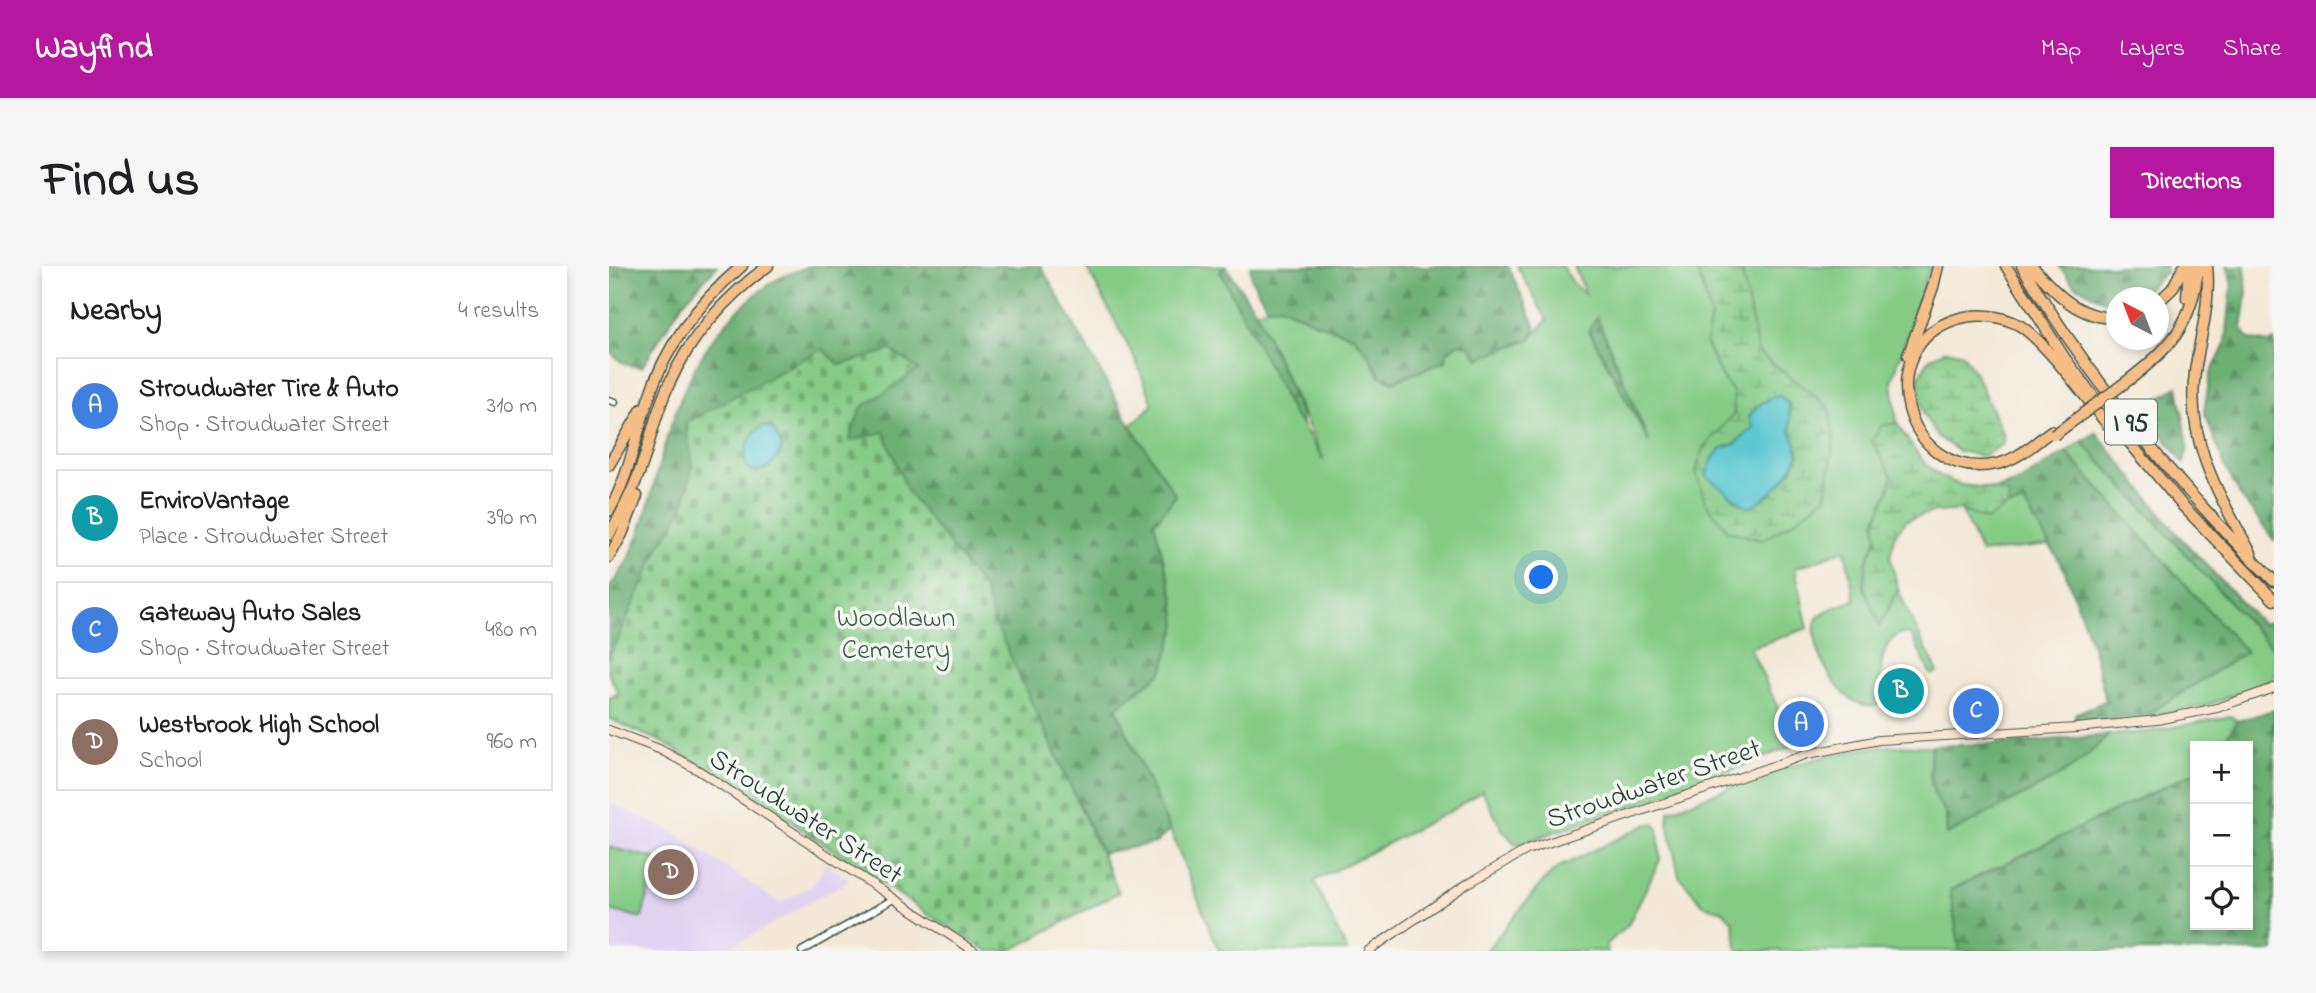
<!DOCTYPE html>
<meta charset="utf-8">
<style>
:root{--surface:#fff;--page:#f6f6f6;--text:#202124;--muted:#757577;--line:#e0e0e0;--accent:#b5179e}
body{margin:0;font-family:"Indie Flower",sans-serif;background:var(--page);color:var(--text)}
.controls{position:absolute;right:21px;bottom:21px;display:grid;overflow:hidden;border-radius:0px;box-shadow:0 4px 10px #0003}
.controls button{width:63px;height:63px;display:grid;place-items:center;padding:0;border:0;border-bottom:2px solid var(--line);background:var(--surface);color:var(--text);font:35px sans-serif}
.compass{position:absolute;left:1497px;top:21px;width:63px;height:63px;border-radius:50%;background:var(--surface);box-shadow:0 4px 10px #0003;rotate:318deg}
.you{position:absolute;left:933px;top:312px;width:24px;height:24px;margin:-18px;border:5px solid #fff;border-radius:50%;background:#1a73e8;box-shadow:0 0 0 10px #1a73e833}
.badge{display:grid;place-items:center;width:46px;height:46px;border-radius:50%;background:var(--accent);color:#fff;font-size:23px;font-weight:700}
.pin{position:absolute;translate:-50% -50%;border:4px solid #fff;box-shadow:0 2px 7px #0006}
.list{margin:0;padding:0;list-style:none}
h2{display:flex;justify-content:space-between;align-items:center;height:91px;margin:0;padding:0 28px;font-size:30px}
h2 small{font-size:23px;font-weight:400;color:var(--muted)}
.list li{display:grid;grid-template-columns:46px 1fr auto;gap:21px;align-items:center;box-sizing:border-box;height:98px;margin:0 14px 14px;padding:0 14px;border:2px solid var(--line);border-radius:0px}
.list b{display:block;font-size:26px;white-space:nowrap}
.list p{margin:0;font-size:23px;white-space:nowrap;color:var(--muted)}
.list em{font-size:23px;font-style:normal;color:var(--muted)}
.icon{flex:none;width:38px;height:38px;fill:none;stroke:currentColor;stroke-width:2;stroke-linecap:round;stroke-linejoin:round}
.map{position:relative;flex:none;width:1665px;height:685px;overflow:hidden;border-radius:0px}
header{display:flex;align-items:center;gap:42px;box-sizing:border-box;height:98px;padding:0 35px;background:var(--accent);color:#fff}
header strong{font-size:33px}
nav{display:flex;gap:38px;margin-inline-start:auto;font-size:24px}
.intro{display:flex;align-items:center;justify-content:space-between;box-sizing:border-box;height:168px;padding:0 42px}
h1{margin:0;font-size:49px}
.button{padding:18px 32px;border-radius:0px;background:var(--accent);color:#fff;font-size:24px;font-weight:700}
main{display:flex;gap:42px;padding:0 42px}
aside{flex:1;background:var(--surface);border-radius:0px;box-shadow:0 4px 10px #0003}
.map>svg:first-child{display:block}
</style>
<header>
<strong>Wayfind</strong>
<nav><a>Map</a><a>Layers</a><a>Share</a></nav>
</header>
<div class="intro"><h1>Find us</h1><a class="button">Directions</a></div>
<main>
<aside>
<h2>Nearby<small>4 results</small></h2>
<ul class="list">
<li><span class="badge" style="background:#3f7fe0">A</span><div><b>Stroudwater Tire &amp; Auto</b><p>Shop · Stroudwater Street</p></div><em>310 m</em></li>
<li><span class="badge" style="background:#0f9aa8">B</span><div><b>EnviroVantage</b><p>Place · Stroudwater Street</p></div><em>390 m</em></li>
<li><span class="badge" style="background:#3f7fe0">C</span><div><b>Gateway Auto Sales</b><p>Shop · Stroudwater Street</p></div><em>480 m</em></li>
<li><span class="badge" style="background:#8d6e63">D</span><div><b>Westbrook High School</b><p>School</p></div><em>960 m</em></li>
</ul>
</aside>
<div class="map">
<svg width="1665" height="685" viewBox="0 0 1665 685">
<defs>
<pattern id="forest-firs" width="22" height="20" patternUnits="userSpaceOnUse" patternTransform="scale(1.75)"><rect width="22" height="20" fill="#6caf73"/><path d="M5 1l3.5 6h-7zM16 11l3.5 6h-7z" fill="#58905f"/></pattern>
<pattern id="wetland-marsh" width="20" height="14" patternUnits="userSpaceOnUse" patternTransform="scale(1.75)"><rect width="20" height="14" fill="#85cb86"/><path d="M1 5h8M5 5V1M11 12h8M15 12V8" fill="none" stroke="#6ca66e"/></pattern>
<pattern id="cemetery-stones" width="16" height="16" patternUnits="userSpaceOnUse" patternTransform="scale(1.75)"><rect width="16" height="16" fill="#85cb86"/><path d="M2 7V4a2 2 0 0 1 4 0v3zM10 15v-3a2 2 0 0 1 4 0v3z" fill="#6ca66e"/></pattern>
</defs>
<rect width="100%" height="100%" fill="#f6f6f2"/>
<filter id="ink" filterUnits="userSpaceOnUse"><feTurbulence type="fractalNoise" baseFrequency=".0143" numOctaves="2"/><feDisplacementMap in="SourceGraphic" scale="14" xChannelSelector="R" yChannelSelector="G"/><feConvolveMatrix kernelMatrix="1 2 1 2 8 2 1 2 1" color-interpolation-filters="sRGB"/></filter>
<filter id="wash" filterUnits="userSpaceOnUse"><feTurbulence type="fractalNoise" baseFrequency=".00686" numOctaves="4" result="noise"/><feDisplacementMap in="SourceGraphic" scale="28" xChannelSelector="R" yChannelSelector="G"/><feGaussianBlur stdDeviation="1.57" result="paint"/><feColorMatrix in="noise" values="0 0 0 0 0 0 0 0 0 0 0 0 0 0 0 0 0 1.4 0 .05"/><feComposite in="paint" operator="in"/></filter>
<g filter="url(#wash)">
<rect width="100%" height="100%" fill="#f3e8d6"/>
<path fill="#e1d4f3" d="M0 536 64 566 171 637 204 619 217 598 241 614 115 685H0Z"/>
<path fill="#85cb86" stroke="#52845d" stroke-width="2" fill-rule="evenodd" d="M477 0H617L612 5 685 150 693 158 715 195 647 45 658 41 672 40 705 56 744 70 758 86 771 110 838 86 850 77 861 80 870 93 923 71 938 54 908 0H953L967 21 977 28 965 0H1321L1283 116 1288 157 1310 192 1328 209 1351 219 1387 223 1399 241 1415 236 1441 279 1372 287 1352 244C1335 245 1314 245 1299 253 1288 259 1281 279 1281 291 1282 319 1316 380 1329 406L1322 409 1303 370C1284 359 1272 388 1272 404 1271 413 1273 424 1274 433L1273 437C1232 457 1191 365 1211 349 1220 342 1236 338 1246 334L1236 284 1186 302 1199 362 1141 382 1186 479 1087 518 907 579 893 563 873 525 842 545 705 615 738 685H610L561 564 507 442 553 406 565 333 545 257 566 230 522 160 544 138 527 95ZM988 52 1036 166V167L980 65Z
M1473 176 1665 384V414L1596 440 1536 450 1637 386 1457 186Z
M1622 450 1628 455 1612 480H1586V506L1341 624 1351 685H1129L1124 656 1114 645 1094 639 1070 610 1059 556 1060 545C1126 519 1197 489 1269 481 1286 479 1305 480 1322 480 1320 504 1319 528 1337 546L1338 569 1447 512 1473 494 1500 469 1538 466Z
M1039 558H1046L1049 563 1051 594 1019 659 997 679 999 685H877L931 619 948 602Z
M0 581 48 593 33 652 0 644Z"/>
<path fill="url(#forest-firs)" stroke="#467654" stroke-width="2" d="M0 0H108L72 39 33 101C18 101 3 94 0 78 0 59 0 21 0 0Z
M199 0H432L522 160 567 230 545 257 565 333 568 359 553 406 507 442 561 564 547 577 493 587 384 353 375 323 298 225 275 166 239 176 252 142 308 104 282 84 231 99 77 157 84 198 74 242 52 278 0 391V322C27 290 37 249 47 210 67 133 92 65 161 18 172 10 187 6 199 0Z
M641 0H899L927 61 923 72 870 93 861 80 850 77 838 86 837 95 784 116 771 110 758 86 744 70 705 56 672 40 658 41 643 14Z
M1450 0H1556L1557 6 1532 28 1507 32V35L1500 37 1465 19Z
M1618 0H1636L1638 28 1633 63 1640 73 1660 77 1665 74V274L1632 231 1616 201 1595 146 1601 109 1617 77 1623 16Z
M617 1 647 45 693 150V158L685 150 611 5Z
M988 51 1040 176 980 64Z
M1569 120 1579 181 1575 197 1534 143Z
M1487 166 1570 270 1653 358 1663 355 1665 357V384L1473 176Z
M1457 186 1637 386 1536 450 1467 458 1466 448 1497 435 1484 382 1455 303 1415 237 1398 241 1400 230 1387 223 1411 215Z
M1665 444V685H1351L1341 624 1586 506V659H1639V480H1612L1628 455Z
M1500 469 1473 494 1447 512 1338 569 1337 546C1319 528 1320 504 1322 480L1404 477Z"/>
<path fill="url(#wetland-marsh)" stroke="#52845d" stroke-width="2" fill-rule="evenodd" d="M1086 0H1132L1149 86 1220 141 1225 171 1217 231 1184 256 1153 274 1119 265 1096 236 1087 206 1094 182 1125 148 1124 126 1111 108 1097 78 1102 51 1094 21ZM1180 138 1182 165 1190 188 1183 205 1128 235 1115 222 1097 210 1104 192 1112 183 1126 178 1144 162Z
M1337 84 1354 88 1368 111 1395 170 1394 178 1374 190 1349 185 1328 170 1314 147 1309 113 1321 92Z
M1288 157C1304 183 1320 212 1353 219 1370 223 1384 221 1400 229L1398 241 1377 254 1352 244 1320 247 1297 254 1285 271 1281 291 1289 323 1271 360 1255 321 1257 297 1268 272 1266 256 1280 224 1283 210 1263 175 1272 160Z"/>
<path fill="url(#cemetery-stones)" stroke="#52845d" stroke-width="2" d="M213 83 231 99 282 84 309 104 252 142 240 175 275 166 298 225 375 323 384 353 510 626 401 685H379L320 649 151 535 53 476 0 453V432L10 427 0 409V391L52 278 74 242 84 198 76 157Z"/>
<path fill="#5bc8d2" stroke="#3d8283" stroke-width="2" d="M1170 129 1180 138 1182 165 1190 188C1179 212 1163 230 1140 242 1124 233 1112 220 1097 210L1104 192 1113 182 1126 178 1144 162 1140 150 1152 137Z
M156 160 166 165 173 181C168 198 154 211 137 201 134 186 140 164 156 160Z"/>
</g>
<g filter="url(#ink)">
<g fill="none" stroke-linecap="round" stroke-linejoin="round">
<defs>
<path id="street" d="M0 134 6 136
M193 685 285 633"/>
<path id="secondary" d="M0 464 50 483 89 504 365 685
M759 685 858 618 918 584 1199 488 1270 474 1467 462 1548 454 1608 442 1665 422"/>
<path id="highway" d="M1397 0 1455 91 1489 137
M1413 0C1482 115 1569 221 1665 315
M1423 0C1446 27 1469 52 1507 52
M1598 0C1602 37 1591 70 1586 106 1576 174 1611 231 1642 287
M1578 32 1580 0
M1549 36 1563 23 1575 0
M1299 90 1324 21 1329 0
M1517 116C1561 83 1585 57 1589 0
M1505 158 1574 240 1665 334
M1442 165C1425 178 1409 193 1388 198 1296 218 1259 80 1348 53 1368 47 1391 49 1410 59 1436 75 1477 132 1498 158L1508 162
M0 199 33 143
M0 245C20 211 26 172 39 134 56 80 90 36 133 0
M0 269C15 244 27 218 36 190 43 166 49 141 60 118 82 69 115 32 159 0
M0 291 13 268 28 230"/>
</defs>
<use href="#street" stroke="#3f574c" stroke-width="9"/>
<use href="#secondary" stroke="#3f574c" stroke-width="10"/>
<use href="#highway" stroke="#3f574c" stroke-width="13"/>
<use href="#street" stroke="#fff" stroke-width="6"/>
<use href="#secondary" stroke="#fbe5cf" stroke-width="8"/>
<use href="#highway" stroke="#f6be87" stroke-width="10"/>
<defs>
<path id="highway-bridge" d="M1445 169 1517 116"/>
</defs>
<use href="#highway-bridge" stroke="#3f574c" stroke-width="13" stroke-linecap="butt"/>
<use href="#highway-bridge" stroke="#f6be87" stroke-width="10"/>
</g>
</g>
<g text-anchor="middle" stroke-width="7" stroke-linejoin="round" paint-order="stroke">
<rect fill="#f6f6f2" stroke="#60746d" stroke-width="2" x="1496" y="133.5" width="52" height="45" rx="5"/>
<g font-size="26" font-weight="bold" fill="#1f3d34">
<text x="1522" y="165">I 95</text>
</g>
<g font-size="28" fill="#386048" stroke="#f6f6f2">
<text x="287" y="360">Woodlawn<tspan x="287" dy="32">Cemetery</tspan></text>
</g>
<g font-size="28" fill="#1f3d34" stroke="#f6f6f2">
<text transform="translate(1044 516) rotate(-19)" y="10">Stroudwater Street</text>
<text transform="translate(198 549) rotate(33)" y="10">Stroudwater Street</text>
</g>
</g>
</svg>
<div class="controls">
<button>+</button>
<button>−</button>
<button><svg class="icon" aria-label="locate" viewBox="0 0 24 24"><circle cx="12" cy="12" r="6"/><path d="M12 2v4M12 18v4M2 12h4M18 12h4"/></svg></button>
</div>
<svg class="compass" viewBox="-18 -18 36 36"><path d="M0-13l5 13h-10z" fill="#e53935"/><path d="M0 13l5-13h-10z" fill="#757577"/></svg>
<div class="you"></div>
<div class="pin badge" style="left:1192px;top:458px;background:#3f7fe0">A</div>
<div class="pin badge" style="left:1292px;top:425px;background:#0f9aa8">B</div>
<div class="pin badge" style="left:1367px;top:445px;background:#3f7fe0">C</div>
<div class="pin badge" style="left:62px;top:606px;background:#8d6e63">D</div>
</div>
</main>
